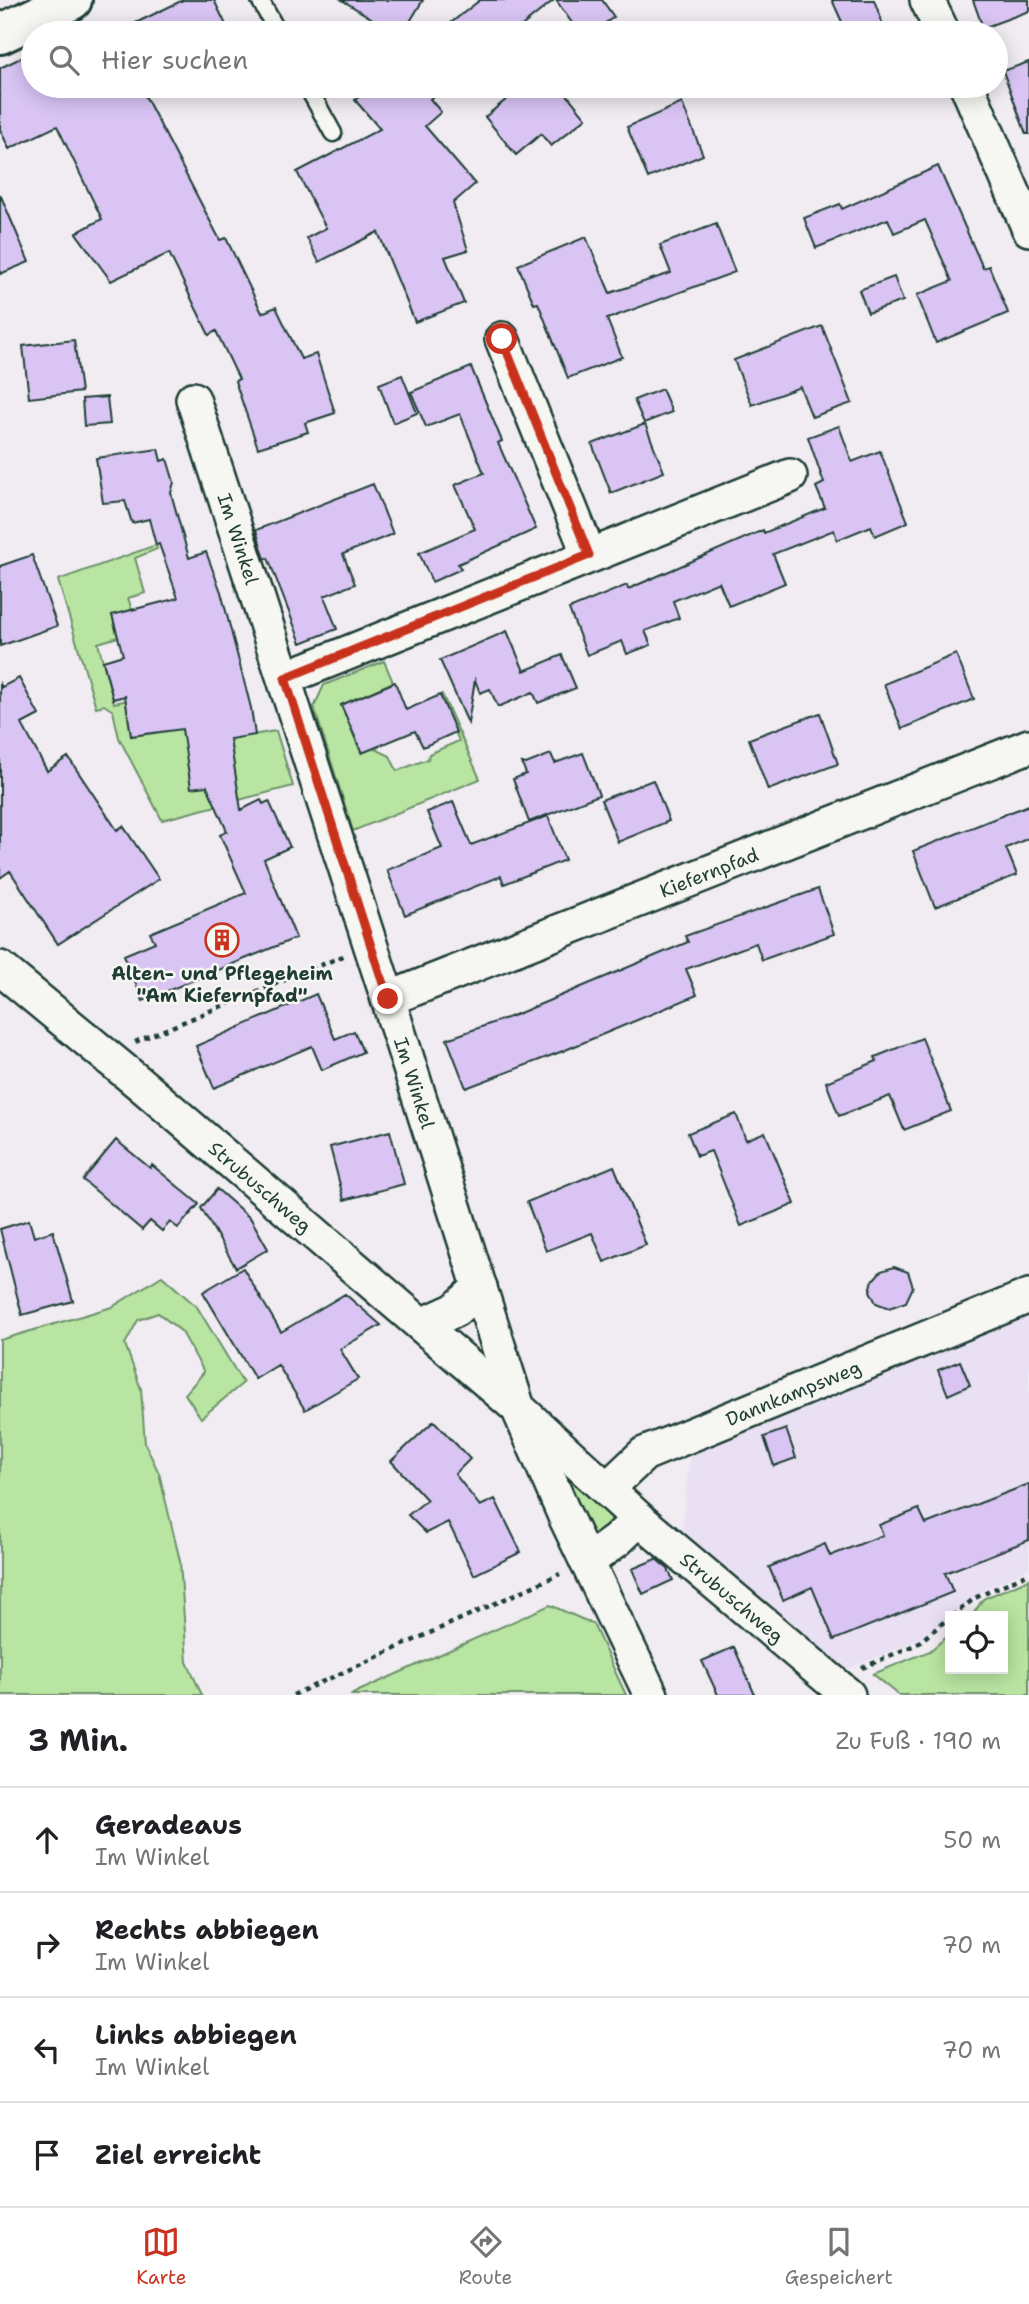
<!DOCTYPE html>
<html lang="de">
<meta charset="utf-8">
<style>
:root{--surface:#fff;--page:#f6f6f6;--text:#202124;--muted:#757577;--line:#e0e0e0;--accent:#c8321e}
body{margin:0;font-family:"Shantell Sans",sans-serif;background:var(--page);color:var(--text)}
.controls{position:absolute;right:21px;bottom:21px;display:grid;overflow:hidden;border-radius:0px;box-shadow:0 4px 18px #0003}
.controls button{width:63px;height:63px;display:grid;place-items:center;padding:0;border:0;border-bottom:2px solid var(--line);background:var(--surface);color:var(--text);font:35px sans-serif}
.stop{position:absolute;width:21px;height:21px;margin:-16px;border:5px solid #c8321e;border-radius:50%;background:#fff}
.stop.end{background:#c8321e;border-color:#fff;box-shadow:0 2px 7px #0008}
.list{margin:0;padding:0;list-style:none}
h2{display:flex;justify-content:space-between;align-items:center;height:91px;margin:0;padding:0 28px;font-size:30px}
h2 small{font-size:23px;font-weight:400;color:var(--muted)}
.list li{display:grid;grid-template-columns:46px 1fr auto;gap:21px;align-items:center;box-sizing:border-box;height:105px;padding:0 28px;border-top:2px solid var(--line)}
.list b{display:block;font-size:26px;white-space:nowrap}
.list p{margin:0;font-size:23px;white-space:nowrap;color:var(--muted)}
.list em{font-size:23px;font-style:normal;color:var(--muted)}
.icon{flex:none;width:38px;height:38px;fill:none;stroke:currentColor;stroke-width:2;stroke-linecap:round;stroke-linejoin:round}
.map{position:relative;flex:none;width:1029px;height:1695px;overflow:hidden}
.search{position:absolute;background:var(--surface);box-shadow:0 4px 18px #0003;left:21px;right:21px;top:21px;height:77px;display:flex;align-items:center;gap:18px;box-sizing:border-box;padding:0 24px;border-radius:38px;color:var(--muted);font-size:26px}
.sheet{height:511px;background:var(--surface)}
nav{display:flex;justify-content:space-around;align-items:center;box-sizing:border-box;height:98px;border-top:2px solid var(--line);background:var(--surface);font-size:19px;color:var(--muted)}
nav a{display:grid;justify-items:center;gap:4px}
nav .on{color:var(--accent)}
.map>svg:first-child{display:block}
</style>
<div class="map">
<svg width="1029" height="1695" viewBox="0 0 1029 1695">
<rect width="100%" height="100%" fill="#f0ecf2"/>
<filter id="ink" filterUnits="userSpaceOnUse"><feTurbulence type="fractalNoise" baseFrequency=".0143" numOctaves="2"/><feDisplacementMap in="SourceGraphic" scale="14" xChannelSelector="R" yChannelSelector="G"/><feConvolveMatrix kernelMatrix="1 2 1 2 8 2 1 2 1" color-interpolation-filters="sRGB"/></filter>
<g filter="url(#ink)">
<path fill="#e9e0f3" d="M1029 1312V1568L982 1591 922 1638 843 1671 682 1530 690 1453Z"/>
<path fill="#b9e5a2" stroke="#6c916b" stroke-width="2" d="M156 545 157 549 135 558 145 593 128 598 132 610 112 615 118 637 98 643 114 703 133 699 231 722 234 738 276 731 293 786 162 820 119 738 113 711 104 705 96 707 58 580Z
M384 661 393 682 341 705 361 753 374 748 390 756 397 771 428 759 429 754 459 741 440 695 442 694 480 779 353 831 314 707 324 685Z
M162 1276 197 1307 243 1383 201 1418 185 1394 204 1372 182 1332 158 1313 138 1320 125 1344 141 1389 145 1444 159 1473 180 1561 187 1662 202 1695H0V1340L112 1307Z
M560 1470 611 1513V1524L600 1534H590Z
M1029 1579V1695H899L873 1674 930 1651 950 1634V1669H1003V1616H972L983 1599Z
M550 1605 593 1624 626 1695H350Z"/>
<path fill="#d9c4f4" stroke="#1f3d34" stroke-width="2" d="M183 0H214L230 33H115Z
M342 0H423L403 33H395Z
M480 0H554L513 33H438Z
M556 0H602L614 17 591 33H579Z
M832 0H874L886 33H847Z
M973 0H1029V11L983 28Z
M33 52V86H140L220 240 226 238 262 313 276 307 301 359 316 354 335 413 305 423 308 432 258 448 235 381 239 379 216 331 209 335 169 253 111 281 76 233 102 219 57 126 9 149 0 129V68Z
M1029 62V134H1026L1003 71Z
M372 86H447L430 99 441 112 425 126 475 184 453 203 468 250 445 257 464 303 415 322 378 232 319 262 307 238 326 228 297 172 380 129 355 100Z
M523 86H560L586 118 551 146 541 134 516 155 485 117Z
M682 103 703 155 648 178 627 127Z
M938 166 983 268 989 266 1008 313 936 343 917 295 952 281 925 220 894 233 888 219 816 248 804 218 840 204 842 209Z
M0 194 29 262 0 274Z
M716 224 735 272 607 319 622 357 568 378 538 303 534 304 518 265 586 237 610 293 671 273 660 245Z
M894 277 903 301 868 313 859 290Z
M822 326 852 403 812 417 800 387 752 405 734 360Z
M74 340 81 392 29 398 23 346Z
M471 367 502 441 498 443 536 529 458 564 461 569 432 582 419 553 475 529 455 485 484 473 460 414 426 427 411 392Z
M402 375 417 413 393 423 379 384Z
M662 389 672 412 644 423 634 400Z
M107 397 110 424 84 426 82 399Z
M645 424 664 472 611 493 592 444Z
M839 426 852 462 880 451 908 522 875 536 871 526 837 540 834 530 773 554 785 583 729 606 719 582 673 601 679 618 645 631 651 645 627 654 622 641 587 655 569 609 627 585 628 589 763 530 764 533 825 508 816 487 824 483 808 437Z
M158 449 161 461 167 459 174 482 171 493 189 558 206 552 221 592 251 708 255 735 230 739 241 810 261 800 263 804 269 801 290 847 264 859 296 938 143 1001 124 955 155 942 150 933 246 893 220 835 227 831 207 786 191 788 182 729 131 736 125 696 113 699 103 661 123 655 112 615 178 598 159 544 156 545 149 519 132 523 125 501 103 503 96 458Z
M373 484 393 534 343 554 355 584 324 596 337 629 301 643 268 558 265 559 256 530Z
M32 555 57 626 0 646V566Z
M507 631 524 671 562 655 576 688 538 703 533 692 498 707 490 689 480 693 475 680 468 723 440 660Z
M956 654 974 699 902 729 884 684Z
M19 678 39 715 22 724 47 771 68 757 117 830 123 826 159 879 58 944 10 871 0 878V684L2 687Z
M395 682 406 710 440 695 456 732 423 747 415 731 362 753 341 705Z
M820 713 838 764 768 790 749 739Z
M583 753 599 795 529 822 513 779 526 774 522 763 526 764 551 754 555 763Z
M653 780 669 821 618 842 601 800Z
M453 802 471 845 548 816 565 860 504 884 501 876 405 915 387 870 442 848 427 812Z
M1029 805V838L1006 848 1017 875 935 907 913 851Z
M818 889 834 934 762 960 756 943 686 969 697 995 563 1051 466 1088 447 1039 515 1015 688 942 685 936Z
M316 994 335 1039 354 1031 363 1052 322 1070 312 1046 214 1088 196 1046Z
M922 1038 951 1111 904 1130 890 1096 839 1116 826 1082 877 1061 875 1057Z
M736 1114 746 1140 765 1132 795 1204 741 1226 711 1151 697 1156 688 1133Z
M390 1131 404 1184 344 1200 330 1147Z
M116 1140 150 1168 152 1165 199 1204 178 1228 170 1222 162 1231 150 1221 142 1230 83 1180Z
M614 1166 646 1245 604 1262 592 1233 546 1251 527 1202Z
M217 1189 251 1219 268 1249 236 1268 201 1208Z
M29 1220 34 1237 53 1231 73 1301 22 1315 0 1229Z
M894 1267 908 1272 913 1287 906 1302 889 1308 876 1303 870 1291 873 1280 881 1271Z
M243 1268 281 1332 345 1294 381 1325 340 1349 358 1379 305 1410 278 1365 255 1379 203 1292Z
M960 1361 970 1385 948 1395 938 1370Z
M434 1421 470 1459 455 1474 480 1506 495 1499 521 1552 474 1575 448 1522 426 1533 408 1515 427 1500 391 1461Z
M786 1429 796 1458 774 1466 764 1437Z
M1029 1484V1540L945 1573 953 1592 834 1640 812 1587 783 1600 769 1567 825 1544 830 1556 883 1535 879 1525 919 1509 926 1524Z
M656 1559 668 1569 673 1580 643 1594 632 1569Z
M734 1647 755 1695H718L702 1661Z"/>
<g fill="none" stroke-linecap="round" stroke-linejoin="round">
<defs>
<path id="lane" d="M260 0 278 33
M307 86 333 133"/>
<g id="street">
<path d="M927 0 943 33"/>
<path d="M967 86 1029 229"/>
<path d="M502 339 589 555"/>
<path id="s1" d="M193 399 388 999 518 1408 639 1519 848 1695"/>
<path d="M285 678 790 476"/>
<path id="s2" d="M0 968 144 1087 518 1408 564 1514 651 1695"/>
<path id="s3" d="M388 999 1029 746"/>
<path d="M422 1325 455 1310 480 1287"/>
<path id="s4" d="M607 1489 644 1454 1029 1296"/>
<path d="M587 1562 617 1540 639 1519"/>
</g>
<path id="secondary" d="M0 34 72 0"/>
</defs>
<use href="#lane" stroke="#1f3d34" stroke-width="21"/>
<use href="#street" stroke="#1f3d34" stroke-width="38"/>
<use href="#secondary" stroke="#1f3d34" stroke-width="44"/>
<path stroke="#1f3d34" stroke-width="4.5" stroke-dasharray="5 5" stroke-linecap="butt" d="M135 1042 343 956
M952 1616 975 1598 1029 1573
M862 1668 917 1644 950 1617
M293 1695 560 1574"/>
<use href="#lane" stroke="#f6f6f2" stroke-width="16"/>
<use href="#street" stroke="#f6f6f2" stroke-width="33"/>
<use href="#secondary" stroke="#f6f6f2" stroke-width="38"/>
</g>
</g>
<g fill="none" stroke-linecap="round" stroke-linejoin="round" filter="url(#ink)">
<path stroke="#c8321e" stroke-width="9" d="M388 999 285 678 589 555 502 339"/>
</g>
<defs>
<symbol id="building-ring" viewBox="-11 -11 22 22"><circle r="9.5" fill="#f6f6f2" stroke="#c8321e" stroke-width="1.5"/><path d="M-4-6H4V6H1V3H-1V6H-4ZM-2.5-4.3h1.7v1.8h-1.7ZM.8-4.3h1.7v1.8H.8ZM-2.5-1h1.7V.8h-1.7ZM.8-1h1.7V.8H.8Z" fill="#c8321e"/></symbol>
</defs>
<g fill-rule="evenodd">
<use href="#building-ring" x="203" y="921" width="38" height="38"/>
</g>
<g text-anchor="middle" stroke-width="5" stroke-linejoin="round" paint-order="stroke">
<g font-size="19" fill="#1f3d34" stroke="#f6f6f2">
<text dy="7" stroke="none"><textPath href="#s1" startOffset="147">Im Winkel</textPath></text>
<text dy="7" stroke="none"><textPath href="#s3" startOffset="345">Kiefernpfad</textPath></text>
<text dy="7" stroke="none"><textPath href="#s1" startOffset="719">Im Winkel</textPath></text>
<text dy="7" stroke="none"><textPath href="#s2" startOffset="340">Strubuschweg</textPath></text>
<text dy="7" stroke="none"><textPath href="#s4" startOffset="212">Dannkampsweg</textPath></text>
<text dy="7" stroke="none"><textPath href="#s1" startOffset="1346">Strubuschweg</textPath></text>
</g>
<g font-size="19" font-weight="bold" fill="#1f3d34" stroke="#f6f6f2">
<text x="222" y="980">Alten- und Pflegeheim<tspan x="222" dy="22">"Am Kiefernpfad"</tspan></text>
</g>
</g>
</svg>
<div class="controls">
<button><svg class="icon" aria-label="locate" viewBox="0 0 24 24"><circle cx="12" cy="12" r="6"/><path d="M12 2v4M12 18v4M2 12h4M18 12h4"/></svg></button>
</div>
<div class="stop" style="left:502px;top:339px"></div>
<div class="stop end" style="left:388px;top:999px"></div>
<div class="search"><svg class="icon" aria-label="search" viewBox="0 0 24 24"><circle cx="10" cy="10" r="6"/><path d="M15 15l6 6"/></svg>Hier suchen</div>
</div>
<section class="sheet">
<h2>3 Min.<small>Zu Fuß · 190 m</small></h2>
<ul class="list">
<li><svg class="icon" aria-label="ahead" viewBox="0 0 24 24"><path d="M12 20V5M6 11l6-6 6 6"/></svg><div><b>Geradeaus</b><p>Im Winkel</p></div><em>50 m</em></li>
<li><svg class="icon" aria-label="right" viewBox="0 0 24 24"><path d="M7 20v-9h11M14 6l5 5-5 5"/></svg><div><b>Rechts abbiegen</b><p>Im Winkel</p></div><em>70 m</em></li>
<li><svg class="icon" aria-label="left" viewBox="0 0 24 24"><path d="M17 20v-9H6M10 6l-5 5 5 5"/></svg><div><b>Links abbiegen</b><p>Im Winkel</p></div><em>70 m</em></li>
<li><svg class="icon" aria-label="arrive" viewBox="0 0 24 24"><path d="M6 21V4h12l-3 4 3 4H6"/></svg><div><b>Ziel erreicht</b></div></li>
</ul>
</section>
<nav>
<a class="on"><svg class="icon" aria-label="map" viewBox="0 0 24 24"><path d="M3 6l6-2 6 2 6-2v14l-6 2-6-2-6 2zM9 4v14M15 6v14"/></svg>Karte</a>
<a><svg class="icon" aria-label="directions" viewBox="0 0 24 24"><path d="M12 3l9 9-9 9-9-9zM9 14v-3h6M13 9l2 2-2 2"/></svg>Route</a>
<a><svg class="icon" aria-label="saved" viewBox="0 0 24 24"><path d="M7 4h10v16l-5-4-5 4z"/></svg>Gespeichert</a>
</nav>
